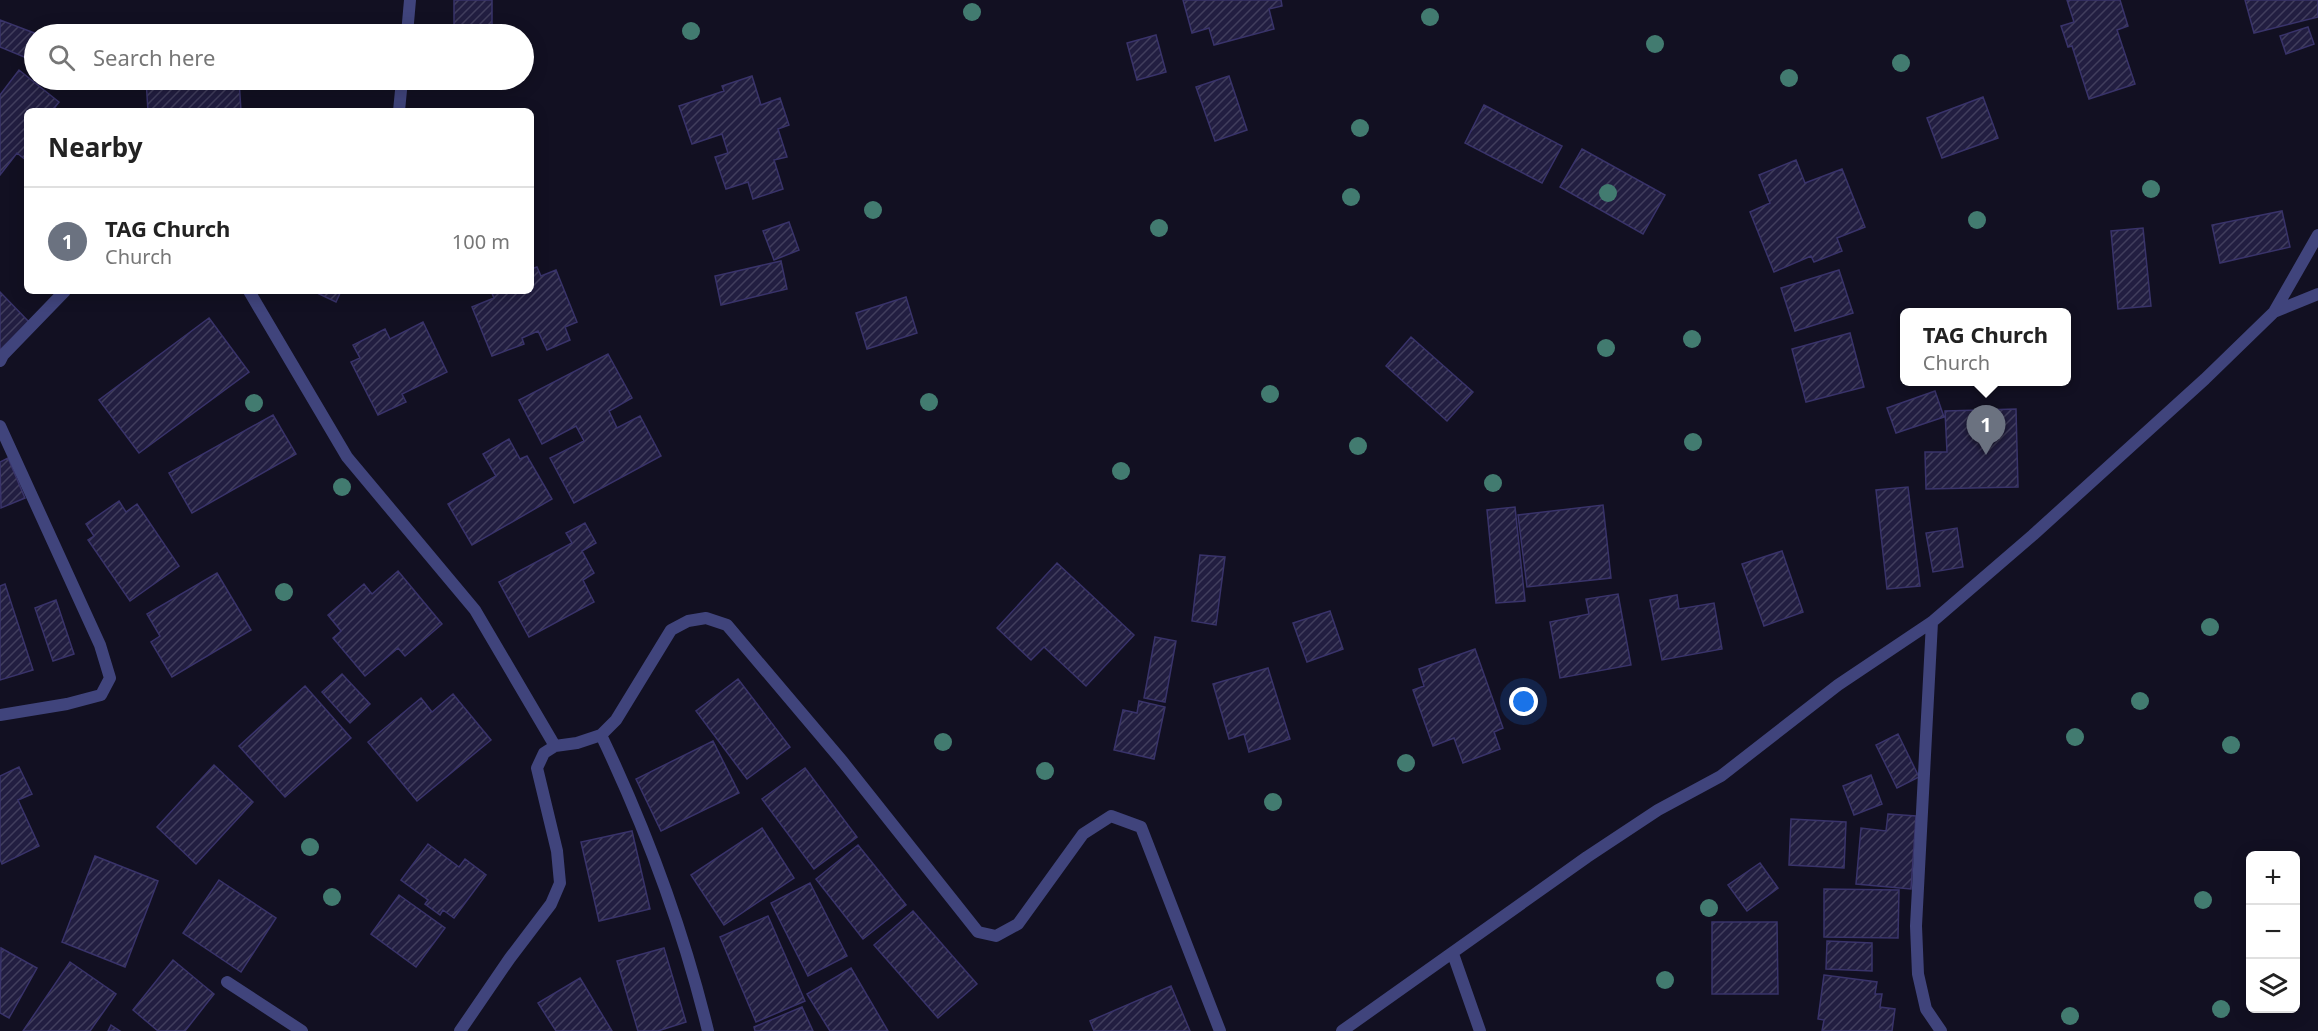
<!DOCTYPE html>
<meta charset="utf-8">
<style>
:root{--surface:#fff;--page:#f2f2f2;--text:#222;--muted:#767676;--line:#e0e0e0;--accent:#1e7879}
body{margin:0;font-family:"Noto Sans",sans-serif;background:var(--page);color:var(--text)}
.controls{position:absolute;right:18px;bottom:18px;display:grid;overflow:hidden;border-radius:9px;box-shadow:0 3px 15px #0003}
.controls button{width:54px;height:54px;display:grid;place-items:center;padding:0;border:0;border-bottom:2px solid var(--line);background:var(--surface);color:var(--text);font:30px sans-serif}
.you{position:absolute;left:1524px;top:702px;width:21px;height:21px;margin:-15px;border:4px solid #fff;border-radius:50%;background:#1a73e8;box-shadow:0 0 0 9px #1a73e833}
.badge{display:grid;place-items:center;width:39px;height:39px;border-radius:50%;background:var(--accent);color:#fff;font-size:20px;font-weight:700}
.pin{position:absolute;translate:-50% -50px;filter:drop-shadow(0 2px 3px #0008)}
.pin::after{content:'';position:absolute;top:32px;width:21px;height:18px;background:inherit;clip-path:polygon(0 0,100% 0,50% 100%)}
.popup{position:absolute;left:1900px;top:308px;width:171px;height:78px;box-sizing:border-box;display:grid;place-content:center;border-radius:9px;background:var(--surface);filter:drop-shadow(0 2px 4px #0005);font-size:20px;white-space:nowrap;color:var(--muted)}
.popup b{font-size:22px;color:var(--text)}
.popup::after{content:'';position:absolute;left:50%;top:100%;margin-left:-12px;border:12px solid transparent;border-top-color:var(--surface)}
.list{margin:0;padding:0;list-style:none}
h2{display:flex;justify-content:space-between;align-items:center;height:78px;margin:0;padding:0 24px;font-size:26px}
h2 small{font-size:20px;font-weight:400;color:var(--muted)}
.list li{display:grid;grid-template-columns:39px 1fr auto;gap:18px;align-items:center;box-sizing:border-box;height:108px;padding:0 24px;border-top:2px solid var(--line)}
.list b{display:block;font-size:22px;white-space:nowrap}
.list p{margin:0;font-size:20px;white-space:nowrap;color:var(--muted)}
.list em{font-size:20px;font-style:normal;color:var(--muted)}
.icon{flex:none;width:33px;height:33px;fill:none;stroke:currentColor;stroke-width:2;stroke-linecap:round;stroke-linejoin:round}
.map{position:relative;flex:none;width:2318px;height:1031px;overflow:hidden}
.search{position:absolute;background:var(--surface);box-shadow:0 3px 15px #0003;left:24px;top:24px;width:510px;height:66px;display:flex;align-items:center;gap:15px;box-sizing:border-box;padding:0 21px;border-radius:33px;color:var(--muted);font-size:22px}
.panel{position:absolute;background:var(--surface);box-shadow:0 3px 15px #0003;left:24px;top:108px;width:510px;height:186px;border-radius:9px}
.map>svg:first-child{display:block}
</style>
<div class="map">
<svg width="2318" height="1031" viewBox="0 0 2318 1031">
<defs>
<pattern id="building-hatch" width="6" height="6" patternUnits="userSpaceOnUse" patternTransform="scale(1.5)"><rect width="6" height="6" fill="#221e41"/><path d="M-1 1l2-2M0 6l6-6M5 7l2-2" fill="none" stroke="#413e5d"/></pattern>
</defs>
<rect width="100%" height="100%" fill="#121022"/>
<path fill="url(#building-hatch)" stroke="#39336a" stroke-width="1.5" d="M454 0H492V29H454Z
M1183 0H1281L1282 6 1269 9 1274 29 1214 45 1209 28 1192 33Z
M2067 0H2120L2128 26 2117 30 2135 84 2089 99 2072 46 2068 47 2061 26 2074 22Z
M2245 0H2318V17L2254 33Z
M0 20 37 34H34V43L29 59 0 47Z
M2308 27 2314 44 2286 54 2280 36Z
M1156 35 1166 72 1137 80 1127 43Z
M19 70 59 102 52 111H27V161L17 153 0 175V95Z
M752 76 761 105 780 98 789 125 778 129 787 157 774 160 783 189 753 199 748 182 726 189 715 157 728 153 722 134 692 144 679 106 724 91 722 86Z
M1229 76 1247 130 1215 141 1196 87Z
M146 80H239L241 111H148Z
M1983 97 1998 138 1942 158 1927 118Z
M1484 105 1562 146 1542 183 1465 143Z
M1582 149 1665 195 1643 234 1560 187Z
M1796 160 1805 183 1842 169 1865 227 1837 238 1842 251 1814 262 1811 256 1774 272 1750 212 1770 203 1759 175Z
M2282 211 2290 247 2220 263 2212 225Z
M789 222 799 250 774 260 763 231Z
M2143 228 2151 306 2118 309 2111 231Z
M781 261 787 289 721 305 715 276Z
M537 267 541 276 556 270 577 322 565 327 570 340 547 350 538 331 522 338 524 344 492 356 472 307 494 298 491 291H531V269Z
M1839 270 1853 313 1795 331 1781 288Z
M313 291H341L336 302Z
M0 292 29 322 0 350Z
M906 297 917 333 867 349 856 313Z
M209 318 249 372 139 453 99 400Z
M423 322 447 372 402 394 406 402 378 415 351 362 360 358 353 345 385 329 390 339Z
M1850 333 1864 387 1806 402 1792 349Z
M1411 337 1473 392 1447 421 1386 366Z
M608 354 632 398 609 411 617 428 640 416 661 456 574 503 550 458 584 441 576 426 542 444 519 400Z
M1935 391 1944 417 1896 433 1887 408Z
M2016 409 2018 487 1926 489 1925 452H1947L1945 411Z
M273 415 296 454 192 513 169 473Z
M509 439 520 459 527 456 552 499 472 545 448 504 496 476 483 454Z
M8 458 25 498 1 508 0 462Z
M1908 487 1920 586 1887 589 1876 490Z
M119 501 126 512 137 504 179 566 130 601 88 540 94 536 86 524Z
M1603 505 1611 578 1527 587 1518 515Z
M1515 507 1525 601 1496 603 1487 510Z
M585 523 596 543 582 551 594 573 583 580 594 602 529 637 499 582 572 543 566 533Z
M1957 528 1963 567 1933 572 1926 533Z
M1782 551 1803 612 1764 626 1742 564Z
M1200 555 1225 557 1216 625 1192 621Z
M1057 563 1134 635 1086 686 1044 647 1031 660 997 628Z
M398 571 442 624 405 656 398 648 365 676 333 638 341 631 328 615 364 584 372 594Z
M217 573 251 630 172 677 151 642 160 636 147 614Z
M5 584 33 670 0 680V586Z
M1618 594 1631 665 1560 678 1550 622 1589 614 1586 599Z
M1677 595 1679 609 1714 603 1722 649 1662 660 1650 600Z
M56 600 74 654 53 661 35 608Z
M1330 611 1343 649 1307 662 1293 623Z
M1155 637 1176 641 1165 702 1144 698Z
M1475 649 1503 728 1494 732 1500 749 1463 763 1454 738 1433 746 1413 690 1424 686 1419 669Z
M1268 668 1290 739 1249 752 1244 734 1229 739 1213 684Z
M342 674 370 704 350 723 322 692Z
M738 679 790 747 747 779 696 711Z
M305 686 351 738 285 797 239 746Z
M453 694 491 740 417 801 368 742 421 698 432 712Z
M1139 701 1165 707 1154 759 1114 750 1123 710 1137 713Z
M1898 734 1919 777 1897 788 1876 745Z
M713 741 739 793 661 831 636 779Z
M214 765 253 802 196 864 157 827Z
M19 767 32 794 18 800 39 846 2 864 0 859V776Z
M805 768 857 837 814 869 762 799Z
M1871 775 1882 804 1854 815 1843 786Z
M1888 814 1916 816 1911 889 1856 884 1861 828 1886 831Z
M1791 819 1846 822 1844 868 1789 865Z
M762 828 794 878 724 925 691 875Z
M632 831 650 909 599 921 581 842Z
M428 844 459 867 465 859 486 875 454 918 443 910 440 915 425 904 428 900 401 880Z
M858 845 906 905 863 939 816 879Z
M95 856 158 881 125 967 62 942Z
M1760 863 1778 888 1747 911 1728 885Z
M219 880 276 918 241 972 183 933Z
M810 883 847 956 808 976 771 903Z
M1824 889 1899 890 1898 938 1824 937Z
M399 895 445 928 416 967 371 934Z
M913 911 977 984 938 1018 874 945Z
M768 916 805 1001 756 1022 720 937Z
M1712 922H1777L1778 994H1712Z
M1827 941 1872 943V971L1826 969Z
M1 948 37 968 9 1018 0 1013Z
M664 948 686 1022 658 1031H638L617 961Z
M173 960 214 994 185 1031H158L133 1010Z
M70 962 116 994 90 1031H23Z
M851 968 888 1031H830L807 994Z
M1824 975 1877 982 1875 994H1882L1880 1007 1895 1009 1892 1031H1822L1824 1020 1818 1019Z
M580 978 612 1031H556L538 1003Z
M1171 986 1190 1031H1094L1090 1021Z
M802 1007 813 1031H755L754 1027Z
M111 1025 120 1031H108Z"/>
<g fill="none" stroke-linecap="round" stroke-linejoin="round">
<path stroke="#40447c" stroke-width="12" d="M407 34 410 0
M399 111 402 80
M249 291 347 457 475 610 555 746
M2274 312 2318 294
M0 361 3 355 65 291
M0 426 100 645 110 678 101 695 67 704 0 715
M1932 622 1916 926 1918 974 1926 1009 1941 1031
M601 735C646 829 683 929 708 1031
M1453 954 1480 1031
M227 982 302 1031
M460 1031 510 958 551 904 560 883 557 851 537 768 544 753 555 746 577 743 601 735 616 720 671 630 688 621 706 618 727 625 843 762 978 932 996 936 1018 924 1083 834 1111 816 1141 827 1220 1031
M1342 1031 1587 857 1658 810 1721 776 1838 685 1932 622 2033 535 2205 379 2274 312 2318 235"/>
</g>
<g fill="#427b70">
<circle cx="972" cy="12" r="9"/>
<circle cx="1430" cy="17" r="9"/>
<circle cx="691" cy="31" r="9"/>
<circle cx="1655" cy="44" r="9"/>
<circle cx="1901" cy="63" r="9"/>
<circle cx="1789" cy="78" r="9"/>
<circle cx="1360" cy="128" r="9"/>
<circle cx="2151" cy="189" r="9"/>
<circle cx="1608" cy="193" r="9"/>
<circle cx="1351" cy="197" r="9"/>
<circle cx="873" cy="210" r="9"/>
<circle cx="1977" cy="220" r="9"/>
<circle cx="1159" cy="228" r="9"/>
<circle cx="1692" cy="339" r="9"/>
<circle cx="1606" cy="348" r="9"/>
<circle cx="1270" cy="394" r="9"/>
<circle cx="929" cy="402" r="9"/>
<circle cx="254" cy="403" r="9"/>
<circle cx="1693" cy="442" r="9"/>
<circle cx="1358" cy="446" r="9"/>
<circle cx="1121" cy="471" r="9"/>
<circle cx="1493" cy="483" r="9"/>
<circle cx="342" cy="487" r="9"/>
<circle cx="284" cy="592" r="9"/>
<circle cx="2210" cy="627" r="9"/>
<circle cx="2140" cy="701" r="9"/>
<circle cx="2075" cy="737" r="9"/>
<circle cx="943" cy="742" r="9"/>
<circle cx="2231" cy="745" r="9"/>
<circle cx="1406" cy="763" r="9"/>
<circle cx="1045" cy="771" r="9"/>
<circle cx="1273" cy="802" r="9"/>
<circle cx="310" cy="847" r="9"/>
<circle cx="332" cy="897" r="9"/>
<circle cx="2203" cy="900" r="9"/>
<circle cx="1709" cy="908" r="9"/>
<circle cx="1665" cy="980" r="9"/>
<circle cx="2221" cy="1009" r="9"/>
<circle cx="2070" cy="1016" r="9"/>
</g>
</svg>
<div class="controls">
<button>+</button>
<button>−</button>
<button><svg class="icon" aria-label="layers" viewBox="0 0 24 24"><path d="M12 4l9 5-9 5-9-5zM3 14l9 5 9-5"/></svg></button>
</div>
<div class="you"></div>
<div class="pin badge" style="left:1986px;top:455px;background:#6b7280">1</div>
<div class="popup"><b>TAG Church</b>Church</div>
<div class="search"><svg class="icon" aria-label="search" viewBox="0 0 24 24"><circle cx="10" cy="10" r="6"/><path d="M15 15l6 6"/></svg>Search here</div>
<section class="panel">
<h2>Nearby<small></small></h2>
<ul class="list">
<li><span class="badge" style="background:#6b7280">1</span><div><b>TAG Church</b><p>Church</p></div><em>100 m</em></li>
</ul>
</section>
</div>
